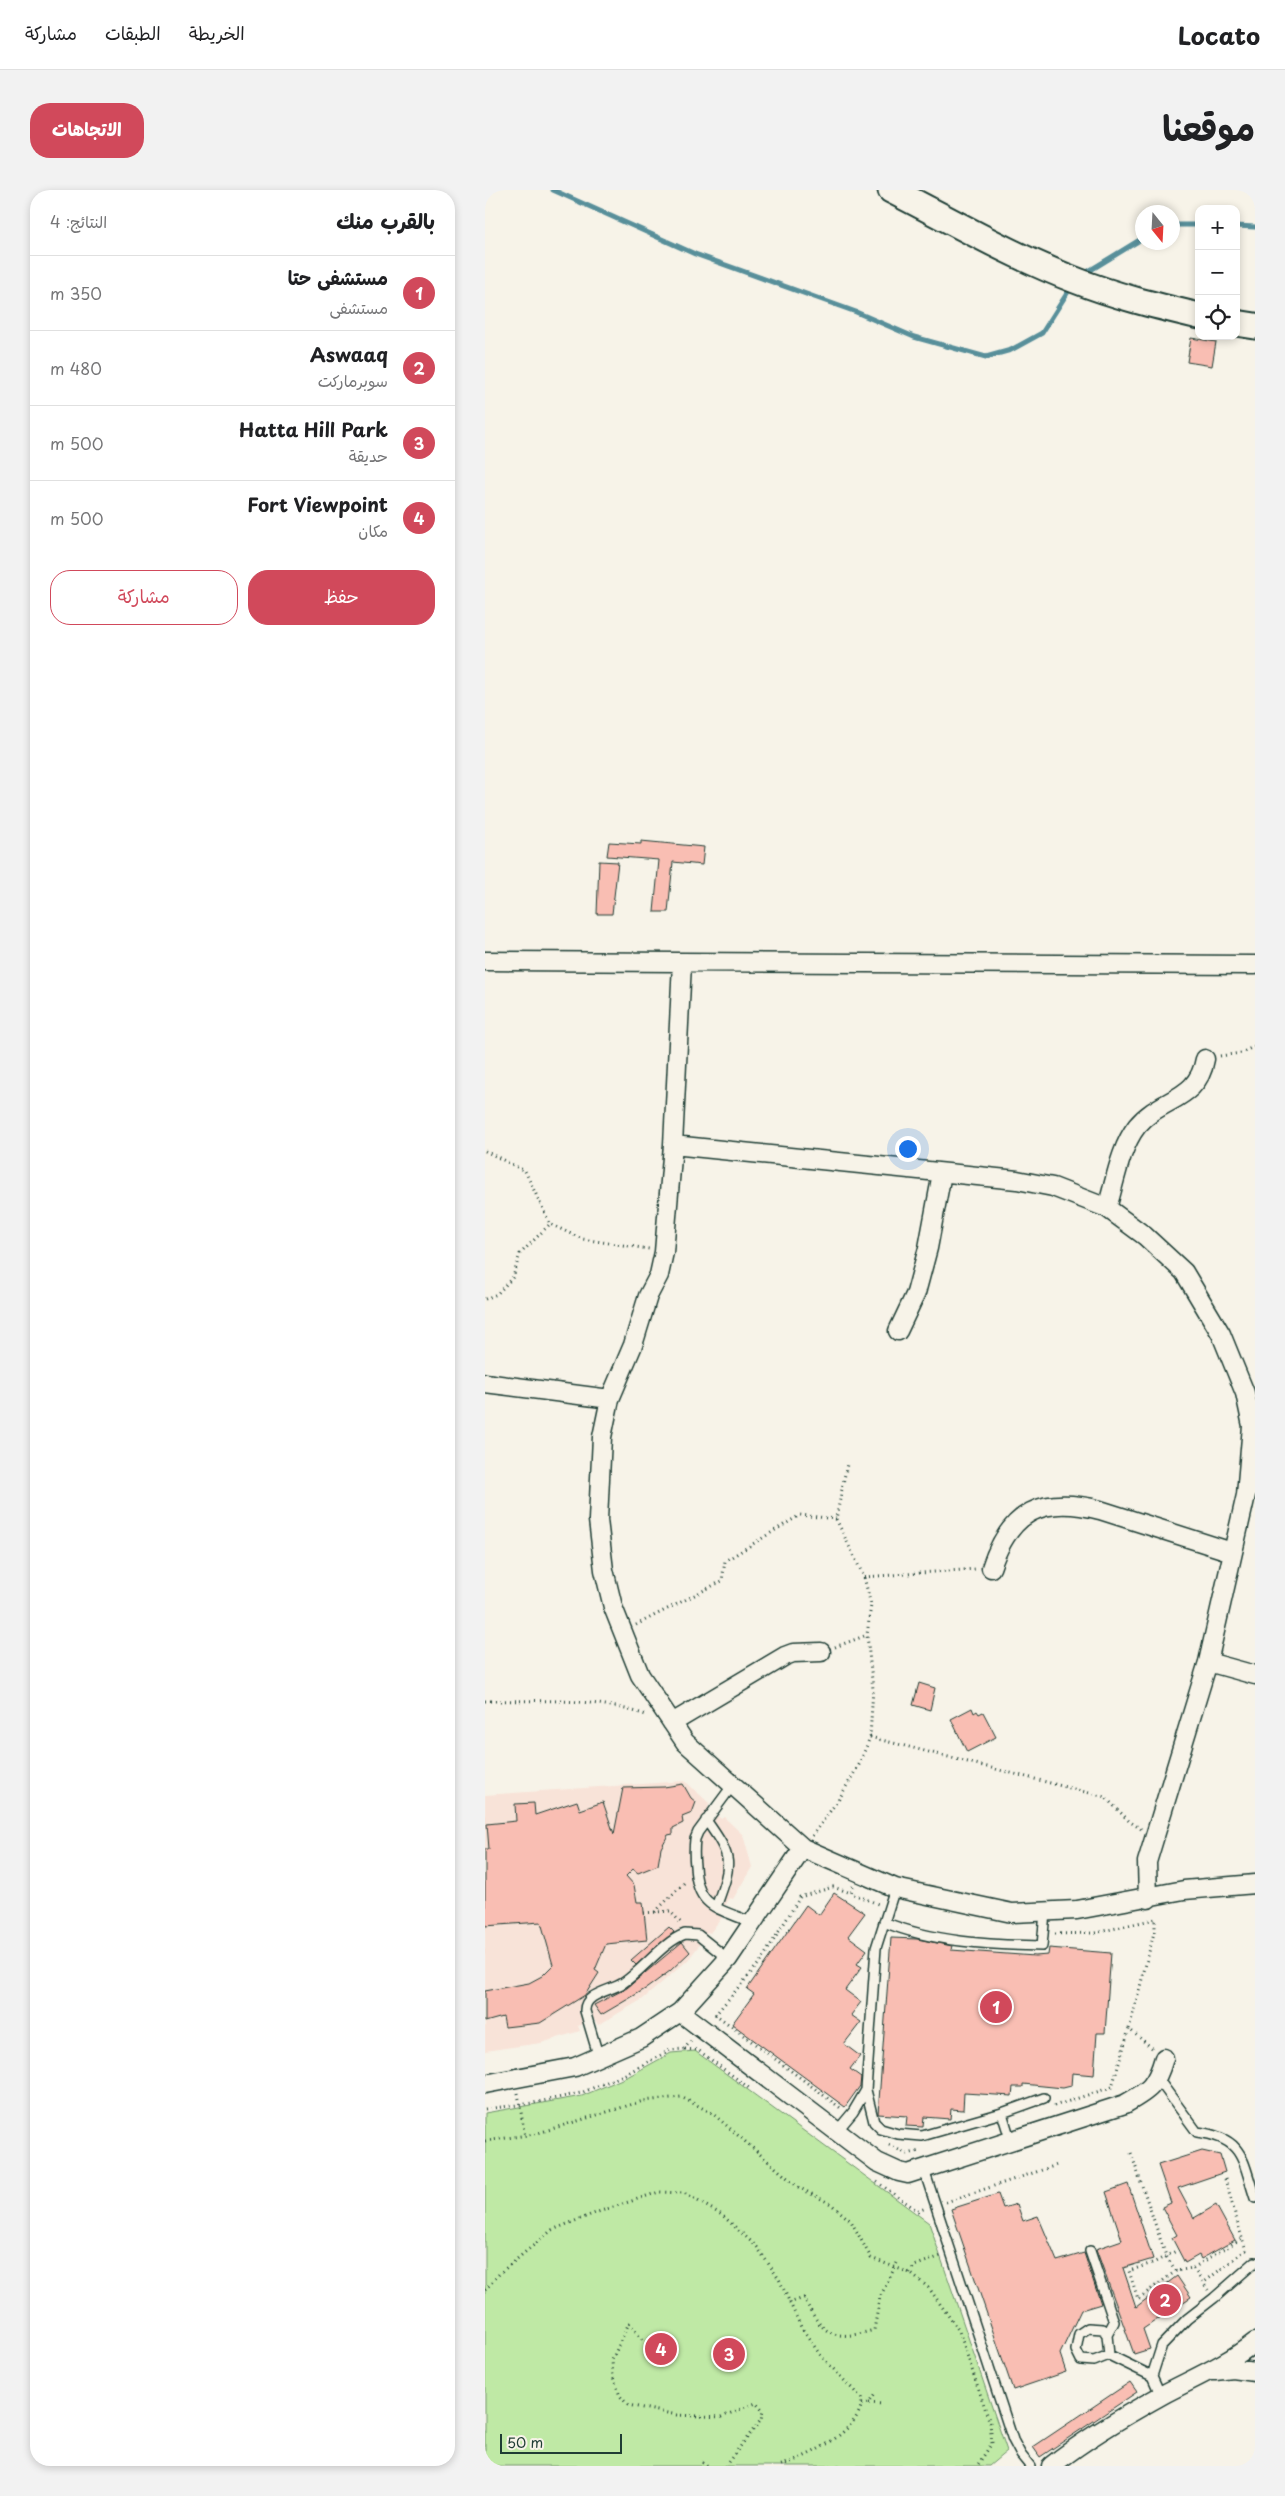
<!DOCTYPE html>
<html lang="ar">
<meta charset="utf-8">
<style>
:root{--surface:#fff;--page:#f2f2f2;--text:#202124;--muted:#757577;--line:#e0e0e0;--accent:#d1495b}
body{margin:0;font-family:"Playpen Sans","Playpen Sans Arabic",sans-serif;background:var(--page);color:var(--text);direction:rtl}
.controls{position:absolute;right:15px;top:15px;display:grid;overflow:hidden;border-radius:10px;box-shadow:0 2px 8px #0003}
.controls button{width:45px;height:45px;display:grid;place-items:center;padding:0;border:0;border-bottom:1px solid var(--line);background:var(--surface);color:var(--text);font:25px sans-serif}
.compass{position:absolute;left:650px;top:15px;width:45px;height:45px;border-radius:50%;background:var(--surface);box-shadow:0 2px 8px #0003;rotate:162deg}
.scale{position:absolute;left:15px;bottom:12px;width:122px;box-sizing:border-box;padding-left:5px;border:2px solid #1f3d34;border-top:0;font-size:14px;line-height:18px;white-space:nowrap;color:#1f3d34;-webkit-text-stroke:4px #f7f3e8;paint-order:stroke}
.you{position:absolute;left:422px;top:958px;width:18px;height:18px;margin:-12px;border:4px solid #fff;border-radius:50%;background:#1a73e8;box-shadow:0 0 0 8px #1a73e833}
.badge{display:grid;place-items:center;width:32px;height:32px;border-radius:50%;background:var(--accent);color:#fff;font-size:16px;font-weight:700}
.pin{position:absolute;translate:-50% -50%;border:2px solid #fff;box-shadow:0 1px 5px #0006}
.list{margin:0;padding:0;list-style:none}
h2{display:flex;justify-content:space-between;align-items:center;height:65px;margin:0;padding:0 20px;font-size:21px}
h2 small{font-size:16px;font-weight:400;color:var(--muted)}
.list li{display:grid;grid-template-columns:32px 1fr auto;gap:15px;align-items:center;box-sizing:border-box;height:75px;padding:0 20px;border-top:1px solid var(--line)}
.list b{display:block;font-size:19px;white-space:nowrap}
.list p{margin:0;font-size:16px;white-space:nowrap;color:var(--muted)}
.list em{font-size:16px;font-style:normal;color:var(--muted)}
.actions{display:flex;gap:10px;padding:15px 20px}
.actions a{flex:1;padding:11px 0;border:1px solid var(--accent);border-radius:20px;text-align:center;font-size:18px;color:var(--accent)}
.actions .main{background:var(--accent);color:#fff}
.icon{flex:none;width:28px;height:28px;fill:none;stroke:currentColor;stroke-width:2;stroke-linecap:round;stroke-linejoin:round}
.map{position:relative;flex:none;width:770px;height:2276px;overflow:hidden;direction:ltr;border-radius:20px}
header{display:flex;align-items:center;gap:30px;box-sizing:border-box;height:70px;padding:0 25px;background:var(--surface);border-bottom:1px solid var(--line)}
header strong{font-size:24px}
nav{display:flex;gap:28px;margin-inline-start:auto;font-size:18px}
.intro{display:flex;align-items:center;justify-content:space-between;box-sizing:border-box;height:120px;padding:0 30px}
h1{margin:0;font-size:35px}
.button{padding:12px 22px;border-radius:20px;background:var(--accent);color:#fff;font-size:18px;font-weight:700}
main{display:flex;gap:30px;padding:0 30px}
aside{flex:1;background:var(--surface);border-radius:20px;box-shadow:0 2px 8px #0003}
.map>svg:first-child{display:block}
</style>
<header>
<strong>Locato</strong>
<nav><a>الخريطة</a><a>الطبقات</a><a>مشاركة</a></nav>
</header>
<div class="intro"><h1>موقعنا</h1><a class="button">الاتجاهات</a></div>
<main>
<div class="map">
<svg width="770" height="2276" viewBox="0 0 770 2276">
<rect width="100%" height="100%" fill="#f7f3e8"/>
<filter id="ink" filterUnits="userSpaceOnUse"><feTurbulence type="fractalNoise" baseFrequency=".02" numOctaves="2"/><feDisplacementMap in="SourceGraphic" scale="10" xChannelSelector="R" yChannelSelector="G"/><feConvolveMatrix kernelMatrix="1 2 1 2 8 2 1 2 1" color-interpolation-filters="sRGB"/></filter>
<g filter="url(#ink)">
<path fill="#f8e3d8" d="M200 1591 225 1614 223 1616 236 1629 239 1627 258 1645 267 1677 248 1709 245 1708 235 1724 238 1726 225 1743 222 1742 213 1752 215 1754 203 1770 158 1809 113 1835 110 1830 93 1836 95 1841 56 1853 0 1861V1605Z"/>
<path fill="#bfe9a5" stroke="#6f936c" d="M210 1861 444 2033 522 2261 504 2276H0V1923L97 1906 144 1886 186 1863Z"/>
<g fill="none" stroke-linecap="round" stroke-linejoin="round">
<path stroke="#588f9a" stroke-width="5" d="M68 0 210 64 371 122 429 147 501 167 526 160 557 143 586 97
M688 35H714
M751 36 770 37
M599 84 658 48"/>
</g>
<path fill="#f9beb3" stroke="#1f3d34" d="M706 148 731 152 727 176 702 172Z
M156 651 219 657 217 675 188 672 183 722H169L174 670 122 666 124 652 156 654Z
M114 671 133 672 127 724H112Z
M434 1493 450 1498 445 1520 428 1515Z
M487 1518 489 1523 492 1521 494 1524 498 1522 511 1547 482 1562 466 1529Z
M198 1594 206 1608 211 1612 207 1623 197 1627 198 1633 188 1638V1644L183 1645 176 1658 173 1675 153 1683 148 1679 141 1686 149 1695 152 1712H158L162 1750 121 1754 110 1780 114 1783 100 1805 55 1833 20 1837 18 1827 0 1832V1801L44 1793 57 1786 68 1775 56 1732 0 1736V1659H4L2 1634 31 1631 30 1614 49 1613 50 1625 92 1611 95 1620 118 1612 129 1644 138 1598 179 1597Z
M349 1703 380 1723 363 1746 382 1760 372 1774 377 1777 360 1800 376 1812 366 1825 376 1832 359 1854 375 1866 365 1879 376 1887 375 1896 360 1917 247 1834 269 1804 262 1799 321 1715 334 1725Z
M184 1737 189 1742 151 1775 146 1770Z
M406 1748 432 1749 467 1756 466 1760 550 1766 563 1765 564 1758 626 1763 620 1843H612L609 1885 587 1883 586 1896 578 1898 538 1894V1897H528L527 1906 479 1903 478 1920 466 1919 465 1929 439 1927 438 1937 421 1936 422 1926 393 1924Z
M197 1752 205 1762 185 1781 162 1798 116 1825 109 1815 142 1798Z
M717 1961 735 1965 740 1982 693 1998 709 2028 731 2015 750 2050 716 2069 714 2065 700 2073 687 2048 692 2045 677 2017 686 2013 673 1975Z
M643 1994 668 2069 638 2078 651 2117 692 2086 706 2107 658 2139 665 2159 649 2164 611 2059 637 2050 621 2002Z
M513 2004 518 2018 532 2014 538 2031 553 2026 572 2071 599 2063 616 2114 596 2120 575 2164 581 2182 528 2200 466 2019Z
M169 2160a7 7 0 1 1 14 0a7 7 0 1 1-14 0Z
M645 2192 652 2202 555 2267 548 2257Z"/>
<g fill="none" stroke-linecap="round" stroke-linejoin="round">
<defs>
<path id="service" d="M247 1596 213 1642 210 1649C209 1658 209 1667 210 1676 212 1719 234 1718 268 1733
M221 1630C249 1669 247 1673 231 1717
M410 1698 391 1758 381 1900 389 1932 396 1939 413 1944 437 1946 517 1923 526 1952
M399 1732C447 1752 505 1755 557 1756L560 1722
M114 1868 100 1821C99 1803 126 1801 138 1793 158 1780 178 1752 200 1744L213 1745 243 1769
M673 1889 712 1942C759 1948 757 1969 770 2008
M517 1923 559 1908
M352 1941 368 1922 381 1900
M439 1980 528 2250 536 2265 545 2276
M605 2061 629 2132 622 2145
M624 2165 609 2171 596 2170 591 2160 594 2144 603 2138 618 2139 622 2145 624 2165 667 2186
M676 2206 667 2186 677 2155 702 2129 729 2108 770 2072"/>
<path id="minor" d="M0 771 770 775
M197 773 188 955 179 1062 174 1085 163 1106 148 1155 125 1209 117 1247 113 1330 119 1380 128 1417 155 1485 200 1552 318 1658 410 1698 527 1723 592 1720 699 1700 770 1694
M188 955 532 990 568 997 622 1018 660 1046 699 1082 736 1144 760 1203 767 1236 761 1305 723 1472 662 1672 663 1709
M622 1018C630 992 635 958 652 936 676 907 713 911 720 869
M413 1141 431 1103 443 1058 457 983
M0 1193 125 1209
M506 1378C525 1321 557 1305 615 1320L747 1362
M723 1472 770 1485
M187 1533 300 1466 308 1463 336 1462
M195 1822 392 1972 414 1982 423 1984 640 1914C665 1900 671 1896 679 1868
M0 1894 90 1877 156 1848 195 1822 243 1769 318 1658
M730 2181 748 2179 770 2182
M566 2276C600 2249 639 2226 677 2205 709 2188 741 2175 770 2152"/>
<path id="secondary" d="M406 0C467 31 527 66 590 90 630 106 672 116 714 126
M751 133 770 136"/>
</defs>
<use href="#service" stroke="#1f3d34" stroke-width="12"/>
<use href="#minor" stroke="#1f3d34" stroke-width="21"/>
<use href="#secondary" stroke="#1f3d34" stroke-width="29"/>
<path stroke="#1f3d34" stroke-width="3" stroke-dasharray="1 4" stroke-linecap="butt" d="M735 866 756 863 770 856
M0 961 40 981 65 1034 97 1049 164 1059
M0 1109 12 1104 28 1087 35 1064 65 1034
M379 1387 491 1379
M151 1435 237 1391 240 1371 315 1325 351 1329
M350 1457 382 1445
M0 1511C54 1511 109 1507 161 1525
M385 1547 620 1607 644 1631 656 1639
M327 1646 354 1609 375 1573 385 1547 388 1499 382 1445 386 1415 379 1387 351 1329 362 1274
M368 1696 366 1703 393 1714
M170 1722 201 1691
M159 1723 185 1721 196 1733
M570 1744 610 1743 670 1729
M230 1824 357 1919
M230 1825 276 1771 315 1707 348 1697 366 1703
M667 1858 644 1839 670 1739V1728
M200 1859 213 1860 264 1898
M33 1903 40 1947
M569 1916 627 1897 644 1839
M0 1919 48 1913 96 1903 143 1883 185 1860 199 1859 207 1850
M0 1951 50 1944 158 1911 196 1907 227 1923 313 1997 346 2014 366 2031 386 2068 425 2083 444 2098 474 2141 505 2233 507 2253 492 2276
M404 1955 422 1964 435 1961
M646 1963 681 2066 691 2081 708 2078 723 2100
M740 1989 757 2048
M392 1992 433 2021 441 2018
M461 2012 572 1975
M708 2078 757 2048 761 2060 718 2093
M691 2081 653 2109 644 2081 670 2072 693 2060
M425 2083 429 2076 456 2066
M0 2100 15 2083 67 2040 113 2022 174 2002 199 2003 237 2025 272 2057 294 2089 316 2137 336 2166 377 2209C377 2241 320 2269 293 2276
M304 2113 319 2108C337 2145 348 2152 389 2140L395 2107 413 2071
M166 2154 157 2149 144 2133 127 2170 128 2187 135 2206 143 2215 192 2225 236 2227 271 2213 278 2221 276 2230 240 2276
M384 2213 398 2214
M377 2214 384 2213 391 2203
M217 2272 223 2276"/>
<use href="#service" stroke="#f7f3e8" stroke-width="9"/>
<use href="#minor" stroke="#f7f3e8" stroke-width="18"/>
<use href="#secondary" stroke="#f7f3e8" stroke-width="25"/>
</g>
</g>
</svg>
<div class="controls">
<button>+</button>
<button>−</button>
<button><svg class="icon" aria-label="locate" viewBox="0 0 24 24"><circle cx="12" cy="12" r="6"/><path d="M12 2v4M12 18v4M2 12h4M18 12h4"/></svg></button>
</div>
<svg class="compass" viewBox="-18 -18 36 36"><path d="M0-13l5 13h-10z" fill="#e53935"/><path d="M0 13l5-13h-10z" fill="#757577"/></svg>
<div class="scale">50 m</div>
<div class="you"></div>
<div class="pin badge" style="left:511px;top:1817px">1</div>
<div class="pin badge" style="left:680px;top:2110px">2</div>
<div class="pin badge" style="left:244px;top:2164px">3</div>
<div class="pin badge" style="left:176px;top:2159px">4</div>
</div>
<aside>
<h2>بالقرب منك<small>النتائج: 4</small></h2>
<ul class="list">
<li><span class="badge">1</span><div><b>مستشفى حتا</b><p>مستشفى</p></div><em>350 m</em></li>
<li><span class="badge">2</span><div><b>Aswaaq</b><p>سوبرماركت</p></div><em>480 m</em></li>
<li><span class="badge">3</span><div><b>Hatta Hill Park</b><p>حديقة</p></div><em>500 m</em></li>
<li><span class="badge">4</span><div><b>Fort Viewpoint</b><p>مكان</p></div><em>500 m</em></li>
</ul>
<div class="actions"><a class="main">حفظ</a><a>مشاركة</a></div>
</aside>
</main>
